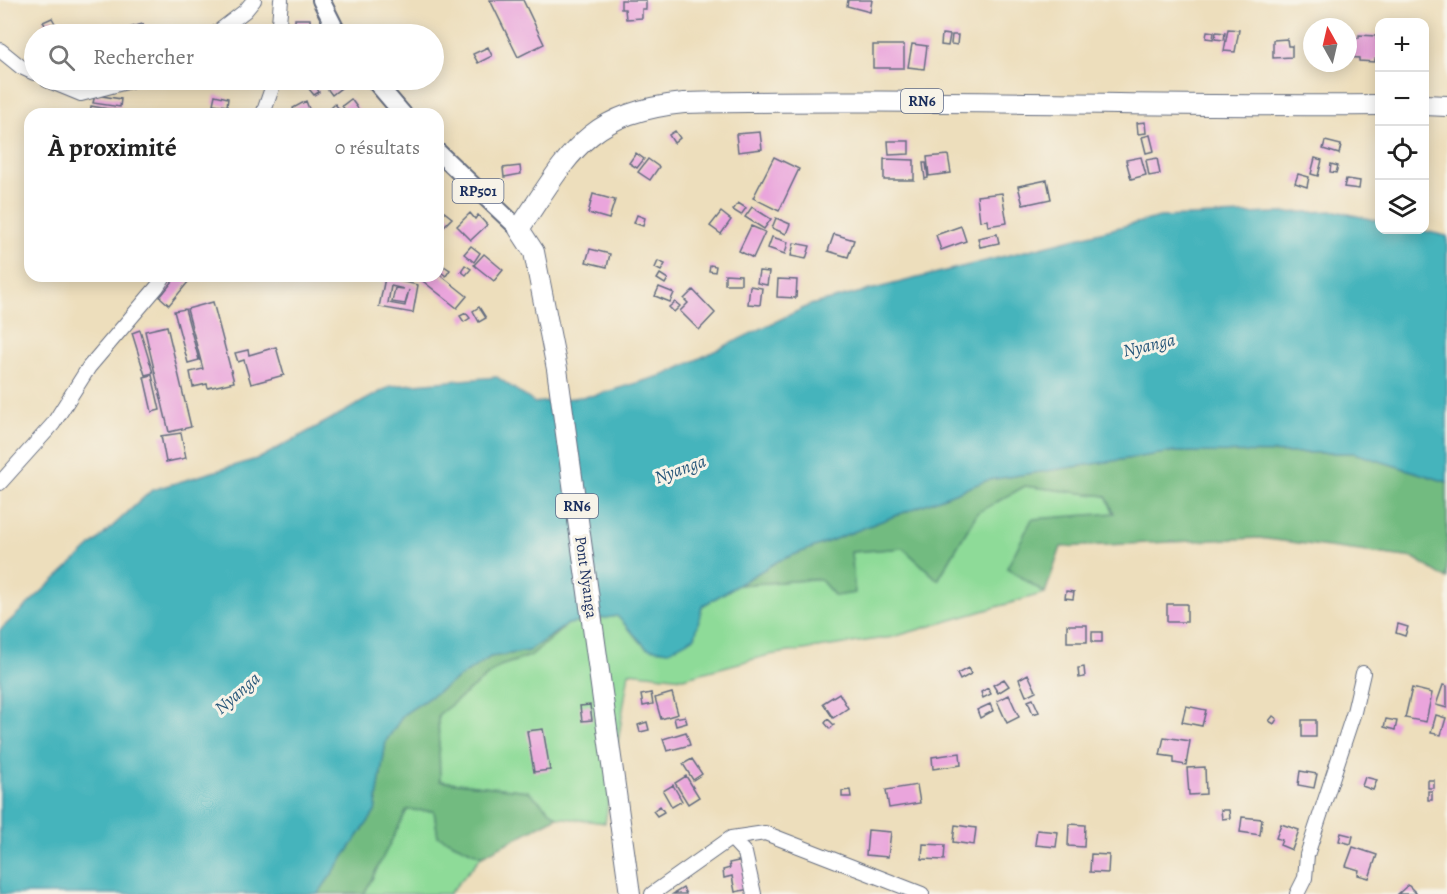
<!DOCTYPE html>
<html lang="fr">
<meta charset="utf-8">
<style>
:root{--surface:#fff;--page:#f6f6f6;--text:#222;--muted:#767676;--line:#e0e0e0}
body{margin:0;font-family:Alegreya,serif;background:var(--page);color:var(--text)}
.controls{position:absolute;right:18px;top:18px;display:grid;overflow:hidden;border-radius:12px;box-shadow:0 3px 15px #0003}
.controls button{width:54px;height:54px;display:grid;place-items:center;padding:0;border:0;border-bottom:2px solid var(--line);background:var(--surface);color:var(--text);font:30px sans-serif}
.compass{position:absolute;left:1303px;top:18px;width:54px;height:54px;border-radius:50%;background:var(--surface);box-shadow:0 3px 15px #0003;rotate:352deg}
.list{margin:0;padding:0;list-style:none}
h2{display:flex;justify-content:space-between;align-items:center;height:78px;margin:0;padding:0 24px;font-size:26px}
h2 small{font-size:20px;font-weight:400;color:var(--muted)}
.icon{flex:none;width:33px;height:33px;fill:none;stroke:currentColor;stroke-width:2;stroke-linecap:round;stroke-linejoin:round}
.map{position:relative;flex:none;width:1447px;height:894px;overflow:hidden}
.search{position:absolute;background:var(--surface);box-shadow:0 3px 15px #0003;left:24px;top:24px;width:420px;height:66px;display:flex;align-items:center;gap:15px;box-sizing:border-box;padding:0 21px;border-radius:33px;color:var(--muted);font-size:22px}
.panel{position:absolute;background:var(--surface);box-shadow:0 3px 15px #0003;left:24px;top:108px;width:420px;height:174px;border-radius:18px}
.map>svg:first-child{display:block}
</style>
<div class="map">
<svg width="1447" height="894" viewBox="0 0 1447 894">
<rect width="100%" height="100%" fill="#f7f3e8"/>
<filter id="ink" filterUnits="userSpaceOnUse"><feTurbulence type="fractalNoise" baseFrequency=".0167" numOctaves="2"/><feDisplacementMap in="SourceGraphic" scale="12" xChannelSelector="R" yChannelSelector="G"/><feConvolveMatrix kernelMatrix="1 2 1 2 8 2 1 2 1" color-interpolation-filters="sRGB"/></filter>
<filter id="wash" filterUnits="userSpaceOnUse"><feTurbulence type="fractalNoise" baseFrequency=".008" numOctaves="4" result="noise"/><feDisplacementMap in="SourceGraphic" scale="24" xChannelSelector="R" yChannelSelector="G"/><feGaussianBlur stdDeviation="1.35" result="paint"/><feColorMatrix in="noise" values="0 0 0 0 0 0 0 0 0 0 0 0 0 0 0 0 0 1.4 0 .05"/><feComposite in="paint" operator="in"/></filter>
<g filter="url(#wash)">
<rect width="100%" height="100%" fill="#eddebc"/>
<path fill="#8edb98" stroke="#54857b" stroke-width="1.5" d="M1025 486 1106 496 1114 514 1007 568 1045 593 893 637 769 655 683 678 629 672 605 823 557 817 528 791 440 781 438 715 500 666 530 656 568 624 617 616 646 648 695 637 702 606 738 585 820 579 835 596 851 552 903 548 938 580 977 513Z
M407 810 434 811 438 836 482 856 449 894H364Z"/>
<path fill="#72bb80" stroke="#46756f" stroke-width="1.5" d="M1172 452 1354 453 1447 482V579L1414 558 1259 538 1061 547 1045 593 1007 568 1032 519 1114 513 1106 496 1025 486 977 513 938 580 903 548 851 552 855 593 835 596 820 579 738 585 778 561 988 480Z
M568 624 530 656 500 666 438 715 440 781 528 791 557 817 482 856 438 836 434 811 407 810 364 894H318L375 812 386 741 404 714 490 657 528 651Z"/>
<path fill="#44b4bc" stroke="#30728d" stroke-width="1.5" d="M1336 211 1379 221 1380 230H1420L1447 236V482L1354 453 1172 452 988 480 778 561 702 606 695 637 669 651 647 648 617 616 568 624 528 651 490 657 404 714 386 741 375 812 318 894H0V630L152 490 260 458 391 386 497 377 535 403 596 395 667 374 810 305 1160 217Z"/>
<g id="blocks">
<path fill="#eaa5dc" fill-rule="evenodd" d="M490 0H523L544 44 518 57Z
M621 0H646V9H642V18L626 19 625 9H621Z
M848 0H872L870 12 847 6Z
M52 18 56 25 48 29 43 22Z
M295 19H310L311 34H295Z
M143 24 146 34H127L125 29Z
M1317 24H1332V27H1317Z
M260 26 261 34H243L242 27Z
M1228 29 1239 30 1235 52 1224 51Z
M1207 31 1214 32 1213 39 1206 38Z
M1216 32 1225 33 1224 40 1215 39Z
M942 34 950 35 948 46 941 45Z
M952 35H958L957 45 951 44Z
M1359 35 1376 36V39H1380V59H1375V62L1359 61V58L1348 57 1349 38H1359Z
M1287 39 1288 46H1292V57L1273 58V40Z
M912 44 927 46 924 69 908 67Z
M873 45H904V68H873Z
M488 47 492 56 478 63 473 54Z
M325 80H335L341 88 332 95 322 82Z
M315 85 319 92 314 95 309 89Z
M95 95 121 99 120 107 93 103Z
M215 95 228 98 227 106 213 104Z
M351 99 362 114H348L342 106Z
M306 101 311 114H295L293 108Z
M335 104 343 114H331L328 111Z
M91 106 120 111 119 114H90Z
M1145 122 1146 133 1138 134 1137 123Z
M675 131 680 138 674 143 669 135Z
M760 132 762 149 738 152 736 134Z
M1150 135 1154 151 1146 153 1142 137Z
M888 141H909V154L889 155Z
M1325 141 1341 145 1339 154 1323 149Z
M636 153 644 159 637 168 629 163Z
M948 155 951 173 929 176 927 157Z
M774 157 799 169 779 211 753 198Z
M1141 157 1146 175 1131 179 1126 160Z
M1157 158 1160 174 1149 176 1146 160Z
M1315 158 1322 160 1318 176 1311 174Z
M648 159 659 167 650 180 638 172Z
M884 159 914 160V180H884Z
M923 163H926L928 178 925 179Z
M1331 164 1338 166 1336 173 1330 172Z
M520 166 521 174 504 177 503 168Z
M1298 174 1309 177 1307 187 1295 183Z
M1346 179 1360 181 1359 189 1344 187Z
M1047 180 1051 199 1023 205 1018 186Z
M1002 193 1007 223 988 226 987 220 980 221 977 196Z
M593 194 615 200 609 219 588 213Z
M738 203 746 208 741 215 733 210Z
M438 207 452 218 441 229 438 225Z
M752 207 771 219 764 229 745 217Z
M721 212 731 220 721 234 710 226Z
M470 213 475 219 478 215 487 225 471 240 457 226Z
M637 215 645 218 643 226 634 223Z
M776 218 790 224 786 234 772 228Z
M751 226 765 232 753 258 739 251Z
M961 226 966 241 941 250 936 235Z
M834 234 854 240 848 257 828 251Z
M997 234 999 243 980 247 978 238Z
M772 237 788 242 785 254 768 248Z
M794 243 810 246 806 259 791 256Z
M471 246 480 253 474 262 464 254Z
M590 249 610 254 607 267 586 262Z
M484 254 503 270 494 281 474 265Z
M658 261 665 264 661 271 655 268Z
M465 265 471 269 466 275 461 271Z
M710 265 716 266 715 272 709 271Z
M444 266 450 270 446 276 441 272Z
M759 271 769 272 767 285 757 283Z
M438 273 467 296 457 308 419 278 420 276H438Z
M660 274 668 279 665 284 657 279Z
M725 274 741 275V284H725Z
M177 276H182L189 281 169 305 160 297Z
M385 278 418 285 413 313 379 307ZM391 286 404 289 395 288 392 302 405 304 409 290 405 306 388 303Z
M778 279 797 280 796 298 777 297Z
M750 286 762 288 760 305 748 304Z
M659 287 674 293 670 302 655 296Z
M693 290 715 313 699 330 680 311 688 303 684 299Z
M213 302 234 382 208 388 207 384 193 387 190 372 203 369 187 309Z
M675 302 680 306 674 312 669 307Z
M479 307 486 318 479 322 473 311Z
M185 309 199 360 188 363 174 311Z
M466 313 470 318 464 322 460 316Z
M167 326 191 427 169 432 145 331Z
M140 330 153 373 145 375 132 333Z
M276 347 284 375 251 384 244 360 238 362 235 353 248 350 249 355Z
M152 375 160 410 152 412 144 377Z
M181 433 186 458 166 462 161 436Z
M1066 591 1074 592 1073 599 1065 598Z
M1167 604H1187V622H1167Z
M1398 624 1408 627 1405 636 1396 633Z
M1067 625H1087V642H1067Z
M1092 632H1102V642H1092Z
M1084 667 1085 677 1079 678 1078 668Z
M968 668 971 674 960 680 957 674Z
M1028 674 1036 691 1026 696 1019 679Z
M1004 679 1009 686 998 693 993 685Z
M1443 685 1447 686V708L1436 705Z
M988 688 991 694 983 698 981 692Z
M1412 688 1432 693 1426 722 1405 718Z
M651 693 653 704 643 706 641 695Z
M672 693 678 714 661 719 655 698Z
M839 693 848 708 833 718 823 703Z
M1009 695 1019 717 1007 723 997 701Z
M1033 699 1039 712 1033 714 1028 701Z
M990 704 993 711 980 718 977 710Z
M590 705 592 720 582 721 580 706Z
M1186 706 1206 710 1202 726 1182 722Z
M1436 715 1446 718 1441 735 1431 733Z
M685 716 687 723 676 726 674 718Z
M1273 716 1277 719 1274 724 1269 721Z
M828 719 834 725 830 729 825 723Z
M1386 719 1397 721 1395 730 1384 727Z
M1302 720H1316V737H1302Z
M647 722 649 730 640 732 638 725Z
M543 729 550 770 534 772 527 731Z
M686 732 690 745 667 751 663 739Z
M1164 737 1190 741 1186 765 1174 763V757L1160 755Z
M960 753 961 765 933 769 932 757Z
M692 759 702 774 693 780 683 764Z
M1205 767 1206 794 1189 795 1187 768Z
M1300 771 1317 774 1314 788 1298 785Z
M686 776 699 797 688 804 675 783Z
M1365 777 1377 780 1373 790 1362 786Z
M1428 780H1434V788H1428Z
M673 785 682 801 672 807 663 791Z
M917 785 920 803 889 808 886 790Z
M850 790 851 797H842V791Z
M1428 791H1432V800H1428Z
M660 806 664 812 657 816 653 811Z
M1221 810H1229L1230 818 1222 819Z
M1242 817 1262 819 1260 835 1240 832Z
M1069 824 1085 825 1084 847 1068 846Z
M1281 824 1299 830 1292 850 1280 845 1282 840 1276 838Z
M955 825 976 828 974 845 953 842Z
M868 830 891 832 888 857 866 855Z
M1037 830 1058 832 1056 847 1035 845Z
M1341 833 1353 836 1351 844 1339 841Z
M923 844 945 845 944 860 922 859Z
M1353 847 1377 855 1369 878 1358 875 1359 870 1346 866Z
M1091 854 1109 855 1108 873 1090 872Z
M743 860 749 889 735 892 732 876 724 878 723 870 730 868 729 863Z
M1408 885 1417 894H1398Z
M683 888 686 894H673Z"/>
</g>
</g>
<g filter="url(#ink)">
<use href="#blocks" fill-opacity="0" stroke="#646c7f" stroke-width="1.5"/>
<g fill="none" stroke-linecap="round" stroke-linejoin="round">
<defs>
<path id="minor" d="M215 34 245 11 254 0
M278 34 281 0
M0 50 21 67 34 73
M47 80 81 94 134 80
M263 114 272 88 273 80
M0 483 53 424 89 367 157 287 164 276
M731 838 745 853 754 894
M652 894 731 838 765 833 922 894
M1297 894 1305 878 1307 855 1354 712 1363 673"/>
<path id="major" d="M321 0 338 34
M374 80 403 114
M438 152 519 229"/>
<path id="highway" d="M1424 105 1447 106
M630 894 557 369 534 252 519 229C569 155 585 113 684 103 916 98 1148 107 1380 105"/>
</defs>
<use href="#minor" stroke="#646c7f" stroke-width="16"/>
<use href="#major" stroke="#646c7f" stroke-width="20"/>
<use href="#highway" stroke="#646c7f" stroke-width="22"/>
<use href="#minor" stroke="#fff" stroke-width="14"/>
<use href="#major" stroke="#fff" stroke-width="16"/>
<use href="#highway" stroke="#fff" stroke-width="20"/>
</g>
</g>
<g text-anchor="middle" stroke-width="6" stroke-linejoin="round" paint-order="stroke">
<g fill="#f7f3e8" stroke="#5d6a87" stroke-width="1.5">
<rect x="901" y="89" width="42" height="24" rx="4.5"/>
<rect x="452.5" y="179" width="51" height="24" rx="4.5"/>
<rect x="556" y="494" width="42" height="24" rx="4.5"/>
</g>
<g font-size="15" font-weight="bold" fill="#1b2f5e">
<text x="922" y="106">RN6</text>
<text x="478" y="196">RP501</text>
<text x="577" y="511">RN6</text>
</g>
<g font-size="16" fill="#1b2f5e" stroke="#f7f3e8">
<text transform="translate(587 577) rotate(82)" y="6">Pont Nyanga</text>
</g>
<g font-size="18" font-style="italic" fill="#27577a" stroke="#f7f3e8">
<text transform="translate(1149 345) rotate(-13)" y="6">Nyanga</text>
<text transform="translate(680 469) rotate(-20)" y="6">Nyanga</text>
<text transform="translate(237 693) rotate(-41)" y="6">Nyanga</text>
</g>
</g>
</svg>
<div class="controls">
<button>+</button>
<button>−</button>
<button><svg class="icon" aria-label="locate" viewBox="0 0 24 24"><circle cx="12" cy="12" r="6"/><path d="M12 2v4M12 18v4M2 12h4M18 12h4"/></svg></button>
<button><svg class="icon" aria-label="layers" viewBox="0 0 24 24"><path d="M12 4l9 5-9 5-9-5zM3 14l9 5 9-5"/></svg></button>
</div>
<svg class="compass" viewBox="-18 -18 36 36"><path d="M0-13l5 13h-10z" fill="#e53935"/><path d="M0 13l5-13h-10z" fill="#767676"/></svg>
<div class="search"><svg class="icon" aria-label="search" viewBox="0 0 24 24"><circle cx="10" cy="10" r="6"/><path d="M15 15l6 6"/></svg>Rechercher</div>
<section class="panel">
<h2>À proximité<small>0 résultats</small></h2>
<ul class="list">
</ul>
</section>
</div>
